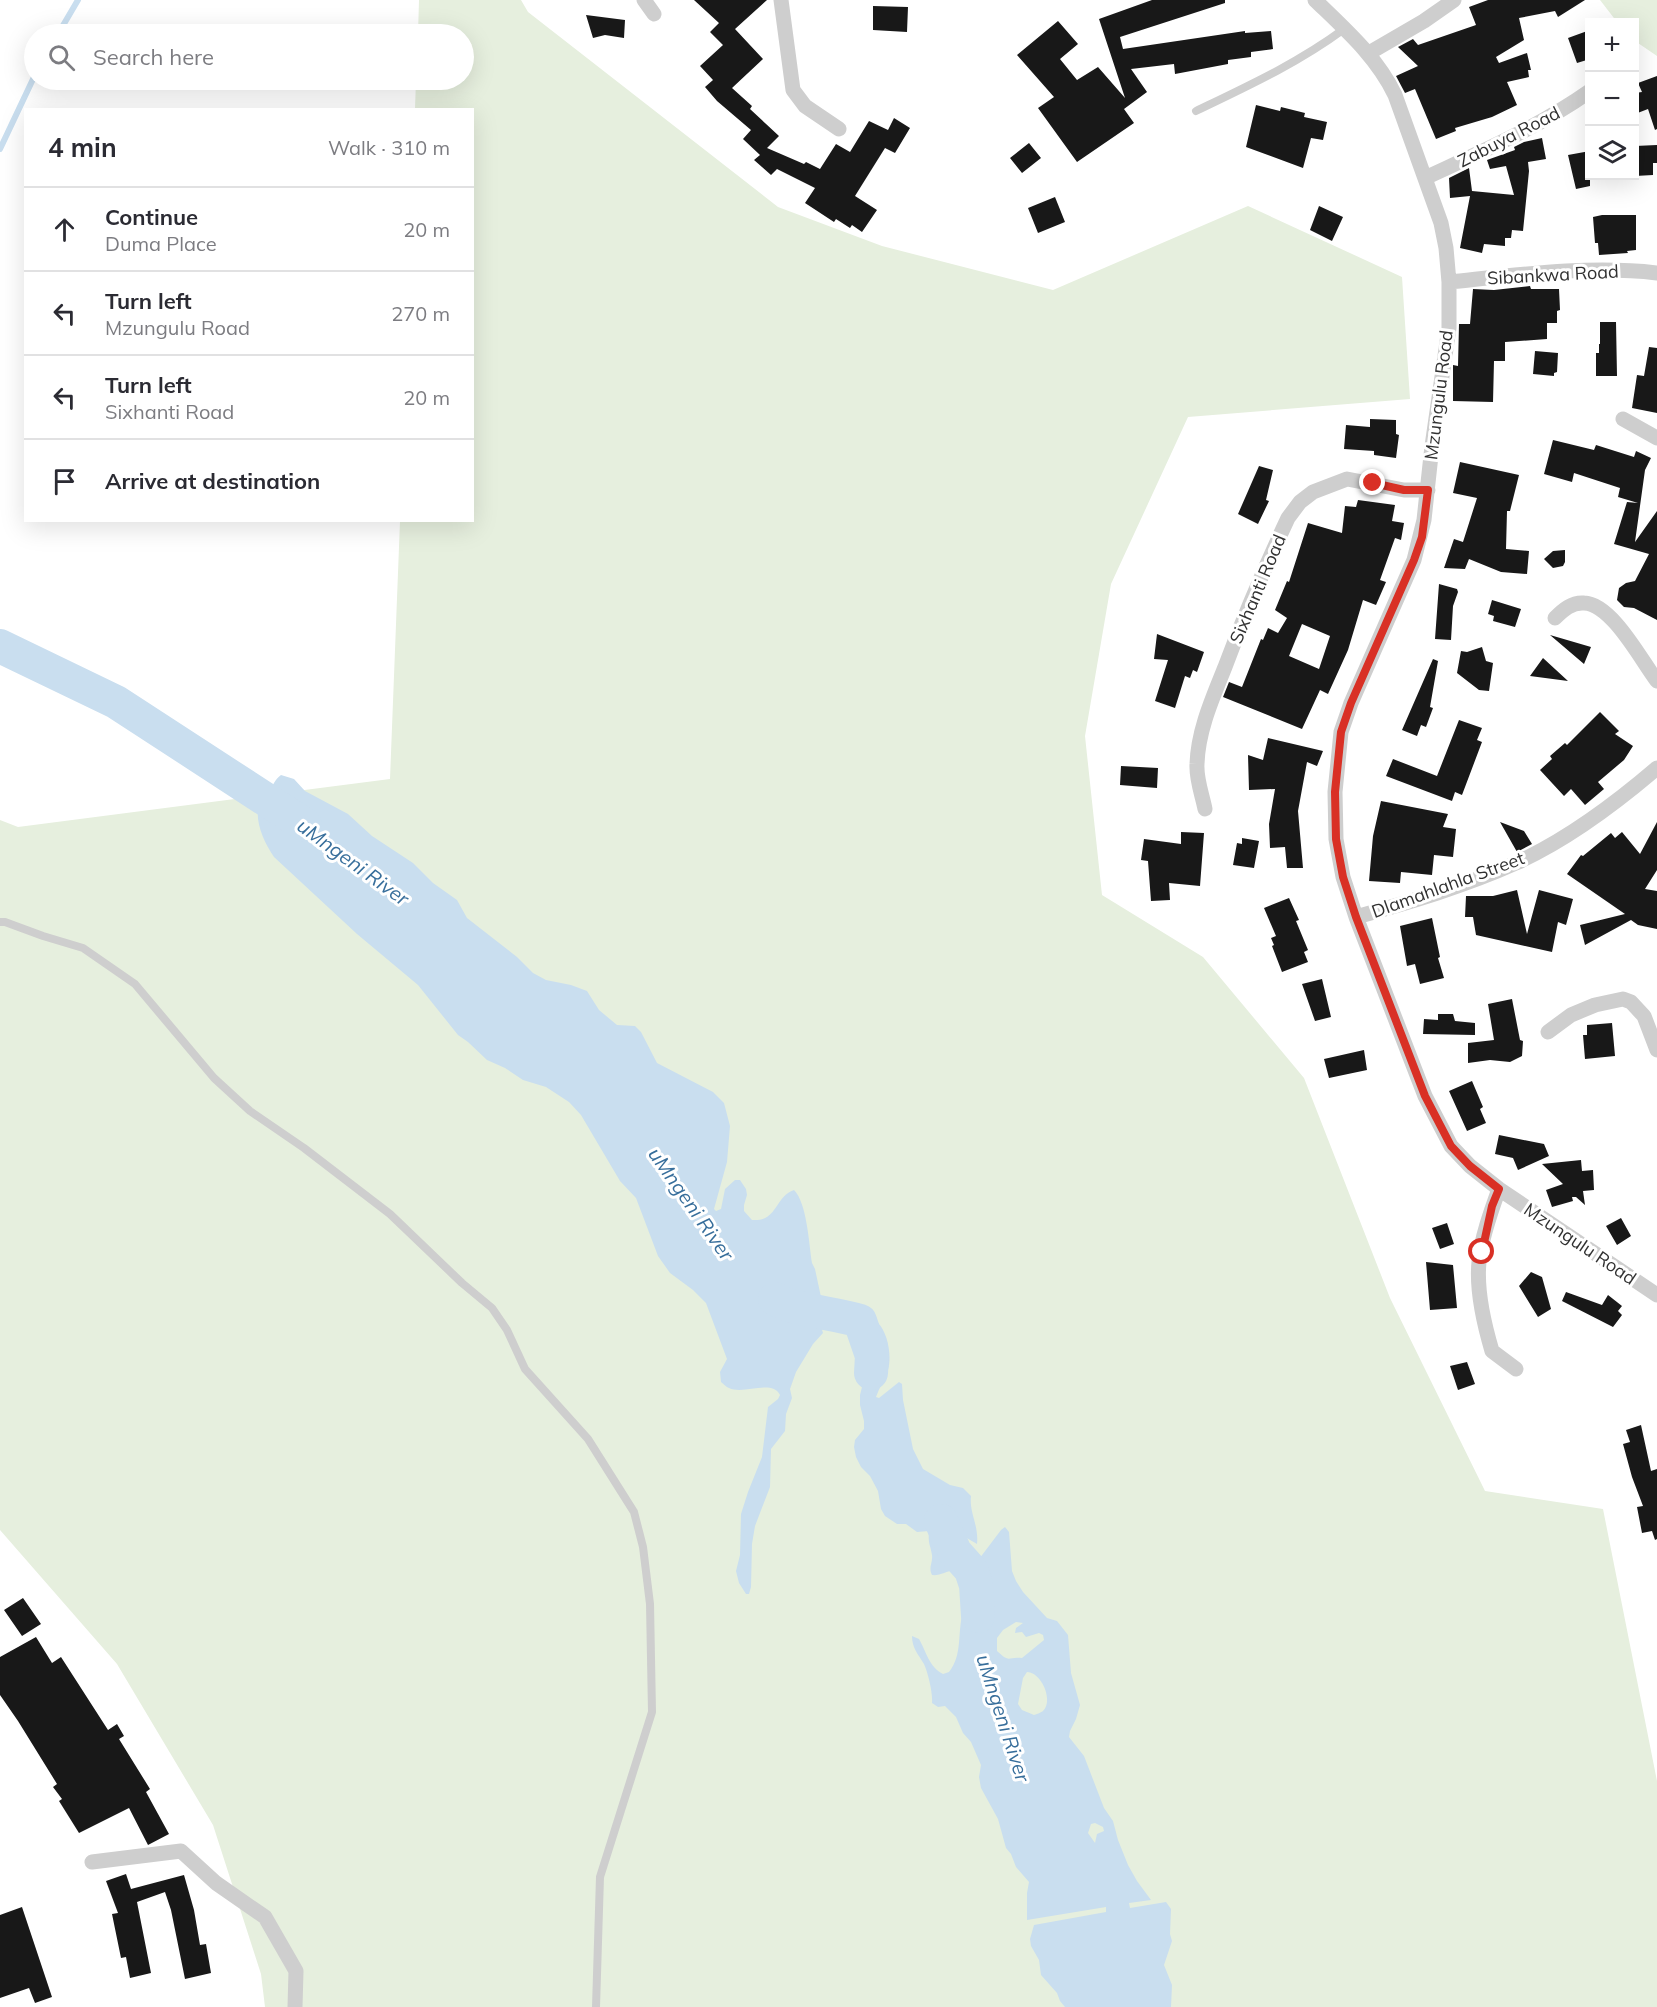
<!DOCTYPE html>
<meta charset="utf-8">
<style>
:root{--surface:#fff;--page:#f2f2f3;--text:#2b2b33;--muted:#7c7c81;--line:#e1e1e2}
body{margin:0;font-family:Mulish,sans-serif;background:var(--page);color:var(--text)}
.controls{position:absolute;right:18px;top:18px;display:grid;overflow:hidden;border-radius:0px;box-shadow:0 6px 24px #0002}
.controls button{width:54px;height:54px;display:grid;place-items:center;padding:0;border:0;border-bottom:2px solid var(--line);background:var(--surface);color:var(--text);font:30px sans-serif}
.stop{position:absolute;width:18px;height:18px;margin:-14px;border:4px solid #d93025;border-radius:50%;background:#fff}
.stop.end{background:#d93025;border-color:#fff;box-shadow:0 2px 6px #0008}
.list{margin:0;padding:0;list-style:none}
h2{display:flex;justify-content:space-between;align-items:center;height:78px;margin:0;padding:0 24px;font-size:26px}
h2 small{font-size:20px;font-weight:400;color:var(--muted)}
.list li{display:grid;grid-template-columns:39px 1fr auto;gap:18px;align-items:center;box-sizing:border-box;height:84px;padding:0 24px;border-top:2px solid var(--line)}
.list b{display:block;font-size:22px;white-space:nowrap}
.list p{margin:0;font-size:20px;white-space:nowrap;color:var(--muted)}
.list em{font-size:20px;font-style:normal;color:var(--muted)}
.icon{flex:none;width:33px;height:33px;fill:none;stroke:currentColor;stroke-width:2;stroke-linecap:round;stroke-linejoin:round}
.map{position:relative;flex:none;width:1657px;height:2007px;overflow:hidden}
.search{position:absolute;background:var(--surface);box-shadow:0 6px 24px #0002;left:24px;top:24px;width:450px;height:66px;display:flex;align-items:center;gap:15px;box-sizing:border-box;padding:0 21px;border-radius:33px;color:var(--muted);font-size:22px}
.panel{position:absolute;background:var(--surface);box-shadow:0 6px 24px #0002;left:24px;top:108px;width:450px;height:414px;border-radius:0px}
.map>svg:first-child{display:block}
</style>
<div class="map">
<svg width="1657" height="2007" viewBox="0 0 1657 2007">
<rect width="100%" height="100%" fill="#fff"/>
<path fill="#e6efde" d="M419 0H521L528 12 778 207 882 246 1053 290 1248 206 1402 277 1410 399 1188 417 1111 584 1085 736 1102 895 1203 957 1304 1078 1390 1298 1485 1491 1603 1509 1657 1781V2007H265L261 1974 213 1825 117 1664 0 1530V820L18 827 390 779 400 521 472 520V110L415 109 416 80H464V34H418Z
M1600 0H1657V56L1635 41 1634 22H1617Z"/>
<path fill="#c9deef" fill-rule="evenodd" d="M281 775 294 779 305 791 348 814 372 836 413 863 433 883 457 900 467 918 517 957 533 973 546 980 571 985 587 991 599 1010 617 1025 635 1026 641 1032 657 1063 713 1092 724 1103 730 1126 727 1162 714 1209 716 1211 721 1209 725 1189 735 1180H740L746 1189 747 1195 744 1205V1211L752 1220C778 1222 774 1197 794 1190 807 1203 809 1244 812 1263L815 1269 821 1297 819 1320 823 1333 813 1344 796 1372 790 1389 792 1398 786 1414 785 1431 771 1449 770 1487 755 1526 752 1544 751 1587 749 1594H746L739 1583 736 1571 740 1555 741 1514 748 1492 762 1457 768 1407 778 1399 780 1395C772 1379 744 1395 729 1388 726 1387 724 1384 721 1382L720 1372 727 1359 706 1303 693 1290 670 1273 658 1256 636 1198 620 1181 581 1115 569 1102 546 1087 523 1080 505 1068 487 1060 468 1042 458 1035 418 985 357 934 274 857C265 843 256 826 258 808 272 797 269 784 281 775Z
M869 1323H878C888 1333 892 1356 888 1370 885 1379 879 1388 876 1397L879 1398 899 1382 902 1384 903 1400 913 1449 923 1469 950 1485 963 1488 971 1496C969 1513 979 1525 977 1544L965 1537 960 1549 962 1564 955 1570C946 1571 940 1576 932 1575 928 1567 933 1563 932 1555 930 1543 928 1545 929 1531L917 1532 906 1524H897L885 1516 881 1509 878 1491 870 1476 861 1467 856 1457 854 1447 855 1440 864 1429V1421L860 1405V1395L869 1359 861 1342 862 1329Z
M1005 1527 1009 1532 1012 1571 1016 1581 1023 1592 1047 1618 1057 1621 1068 1635 1071 1673 1080 1705 1076 1719 1070 1731 1069 1737 1084 1756 1104 1808 1113 1821 1118 1840 1128 1865 1137 1881 1151 1900 1129 1903 1130 1908 1166 1902 1171 1909 1170 1934 1172 1941 1164 1965 1172 1985 1171 2007H1065L1060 2001 1057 1993 1041 1975 1039 1960 1031 1946 1030 1939 1034 1925 1106 1912V1907L1027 1920V1893L1029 1882 1016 1867 1011 1854 1006 1848 998 1819 981 1788 979 1777 981 1765 971 1742 963 1733 956 1717 945 1706 938 1707 932 1703C933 1693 928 1673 924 1664 918 1654 912 1648 912 1636L919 1639C926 1651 929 1667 943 1674L949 1672C963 1655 957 1632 963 1612 965 1606 968 1601 968 1594 969 1588 967 1581 967 1575L1001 1530ZM1016 1622 1023 1623 1016 1628 1015 1633 1022 1632 1026 1637 1039 1633 1043 1635 1044 1640 1022 1658C1007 1656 1011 1664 997 1651V1638L1003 1630ZM1027 1672C1041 1672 1054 1700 1043 1711 1042 1712 1035 1715 1034 1715L1022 1710 1018 1704 1023 1678ZM1095 1823 1103 1827 1104 1831 1097 1834 1095 1843 1088 1833 1091 1824Z"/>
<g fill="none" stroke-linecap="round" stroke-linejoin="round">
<path stroke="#c9deef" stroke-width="6" d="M58 34 78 0
M0 149 34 77"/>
<path stroke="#c9deef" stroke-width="34" d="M0 646 116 702 305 825
M775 1299C796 1311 835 1313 860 1321L872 1356 871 1373
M941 1521 955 1552 971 1570 976 1585 978 1616"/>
</g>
<path fill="#181818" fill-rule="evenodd" d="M694 0H767L735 29 763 59 732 88 752 106 750 109 779 136 767 148 804 164 806 162 820 169 836 144 850 152 869 121 888 130 894 118 910 128 895 153 885 148 855 196 877 210 862 232 852 225 850 228 836 219 834 222 805 203 815 188 777 169 771 175 754 160 760 155 743 139 751 130 717 101 705 87 713 80 700 66 723 45 710 32 719 23Z
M1152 0H1225V3L1120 37 1123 49 1245 31V33L1271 31 1273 49 1251 52V57L1228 60V64L1175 74 1174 64 1131 69 1147 92 1124 109 1134 123 1077 162 1038 108 1054 97 1017 55 1058 21 1078 44 1060 59 1077 80 1098 67 1125 98 1099 19Z
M1488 0H1585L1558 17 1555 11 1519 18 1524 40 1496 57 1499 63 1527 53 1531 70H1528L1529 77 1507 82 1517 105 1492 117 1455 128 1456 131 1436 139 1415 89 1405 93 1396 76 1418 66 1398 47 1413 39 1418 45 1476 25 1469 7Z
M873 6 908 7 907 32 873 30Z
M586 15 625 20 624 38 605 35 593 38Z
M1590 30V59L1577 63 1568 38Z
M1657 76V129L1655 130 1648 109 1635 114V93L1642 92 1638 83Z
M1256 105 1280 111 1281 107 1305 113 1304 117 1327 122 1323 140 1311 138 1303 168 1246 147Z
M1542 138 1546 159 1528 162 1529 171 1523 231 1512 230 1511 238H1505V246L1484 244 1482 253 1460 248 1470 196 1450 198 1449 178 1469 168 1472 191 1514 195 1506 166 1490 169 1487 160 1515 150 1514 147 1524 142Z
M1029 143 1041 158 1022 173 1010 158Z
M1657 145V163H1653V175L1635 176V146Z
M1590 151V186L1576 189 1568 155Z
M1055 197 1065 222 1038 233 1028 208Z
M1319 206 1343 217 1332 241 1310 230Z
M1602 215H1636V250L1627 251 1628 253 1599 255 1598 243H1595L1593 217Z
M1530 286 1531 289H1559L1560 310 1557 311V323H1547V339L1505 342V361H1494L1493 402 1453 401V365L1458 366 1459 324H1470L1473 289 1494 290Z
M1600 322H1616L1617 376H1596V353H1599V344H1600Z
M1649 347 1657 348V413L1632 408 1637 375 1644 376Z
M1535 351 1558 353 1557 372 1554 373V376L1533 374Z
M1370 419 1396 420V434L1399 435 1396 458 1374 455V451L1344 449 1346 425 1370 427Z
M1553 440 1594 450 1596 445 1634 457 1636 451 1651 458 1645 470 1635 542 1657 511V620L1634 608 1624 607 1617 600 1619 588 1626 583 1635 581 1649 554 1614 544 1627 502 1638 503 1618 497 1620 488 1574 473 1572 482 1544 474Z
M1460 462 1519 475 1510 511H1507L1506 549 1529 551 1527 574 1501 572 1469 559 1465 569 1444 568 1454 539 1463 542 1477 498 1453 493Z
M1259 466 1273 470 1266 500 1269 501 1258 524 1238 514Z
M1358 500 1395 505 1392 521 1404 523 1401 540 1395 538 1380 580 1386 582 1376 605 1363 600 1348 650 1328 694 1320 690 1302 729 1223 697 1229 682 1242 687 1261 639 1263 640 1268 628 1278 633 1287 618 1275 610 1287 581 1289 582 1308 523 1342 533 1345 506 1356 507ZM1302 624 1330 636 1319 669 1289 656Z
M1565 550V562L1563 566 1553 568 1544 559 1553 551Z
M1439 584 1457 589 1458 592 1453 606 1451 640 1435 639Z
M1492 600 1521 609 1515 627 1493 621 1494 616 1488 614Z
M1157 634 1204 652 1197 672 1193 670 1190 678 1185 676 1175 708 1155 701 1168 660 1154 659Z
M1550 635 1591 647 1584 664Z
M1482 647 1486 661 1493 663 1489 691 1479 690 1457 673 1461 651 1467 652Z
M1543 658 1568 681 1530 676Z
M1433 659 1438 661 1430 707 1433 708 1426 727 1421 725 1417 736 1402 730Z
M1600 712 1619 731 1615 734 1633 746 1624 760 1598 782 1604 789 1585 805 1571 789 1564 796 1540 770 1552 759 1550 756 1565 743 1567 745Z
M1459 720 1482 728 1477 740 1482 742 1462 795 1455 792 1452 801 1386 776 1393 759 1437 776Z
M1268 738 1323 751 1317 766 1307 762 1298 811 1303 868H1287L1285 847 1270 848 1269 824 1275 789 1249 790 1248 755 1263 760Z
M1121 766 1158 768 1157 788 1120 785Z
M1381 801 1448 814 1443 827 1456 829 1453 857 1434 855 1432 875 1401 872 1400 883 1369 881 1373 836Z
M1500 822 1524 831 1532 844 1517 852Z
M1657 822V870L1645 889 1657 891V929L1638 925 1631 920 1585 945 1580 925 1625 914 1567 874 1581 855 1583 856 1611 833 1615 838 1622 832 1640 854Z
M1181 832 1204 833 1200 886 1169 883 1170 900 1151 901 1148 861 1141 860 1144 839 1181 844Z
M1242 838 1259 841 1254 868 1233 865 1237 843 1242 844Z
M1517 890 1527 934 1539 890 1573 899 1566 925 1558 922 1552 952 1476 935 1473 917H1465L1466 896H1493Z
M1289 898 1299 920 1296 921 1308 950 1304 952 1308 962 1282 972 1272 946 1274 945 1271 938 1276 936 1264 908Z
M1432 918 1440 957 1438 958 1444 978 1420 984 1415 964 1407 966 1400 926Z
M1322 979 1331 1017 1315 1021 1302 984Z
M1512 999 1520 1040 1523 1041 1522 1056 1510 1062 1490 1060 1468 1063V1043L1494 1040 1488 1004Z
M1438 1014H1453L1455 1021 1475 1023V1035L1423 1034 1424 1019 1438 1020Z
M1612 1023 1615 1056 1585 1059 1583 1035H1587V1025Z
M1364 1050 1367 1070 1329 1078 1324 1059Z
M1472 1081 1483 1107 1480 1109 1486 1123 1467 1131 1449 1091Z
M1499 1135 1544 1144 1549 1156 1518 1170 1513 1158 1495 1154Z
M1581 1160 1582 1171 1593 1170 1594 1190 1583 1191 1585 1205 1576 1197H1572L1573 1201 1552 1207 1546 1190 1563 1184 1542 1164Z
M1621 1218 1631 1236 1617 1245 1606 1226Z
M1447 1223 1454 1244 1440 1249 1432 1228Z
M1426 1262 1453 1265 1457 1308 1430 1310Z
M1531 1272 1542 1277 1551 1309 1538 1317 1519 1286Z
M1566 1292 1602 1305 1608 1295 1622 1306 1618 1311 1622 1315 1613 1327 1562 1301Z
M1467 1362 1475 1384 1458 1390 1450 1366Z
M1641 1425 1651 1471 1657 1469V1539L1655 1540 1652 1531 1642 1533 1637 1507 1643 1506 1632 1477 1623 1444 1630 1442 1626 1430Z
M23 1598 41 1624 22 1636 4 1610Z
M36 1637 52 1663 61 1657 108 1730 117 1724 124 1736 119 1739 150 1789 146 1792 169 1834 148 1845 129 1808 79 1833 59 1801 62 1799 53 1787 57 1784 18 1721 0 1695V1657Z
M126 1874 131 1889 184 1875 194 1910 200 1945 206 1944 211 1973 185 1979 171 1910 165 1892 137 1902 151 1973 130 1978 126 1957 121 1958 112 1914 118 1913 106 1881Z
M22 1907 52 1997 35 2003 29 1988 0 1998V1915Z"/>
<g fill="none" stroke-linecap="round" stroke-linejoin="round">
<path stroke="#cecece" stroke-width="8" d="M1196 111C1248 86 1298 63 1344 29
M0 922H5L43 936 83 948 135 984 214 1078 250 1111 304 1148 390 1214 462 1283 492 1308 507 1330 525 1369 588 1439 634 1512 643 1547 650 1604 652 1712 600 1877 596 2007"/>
<path stroke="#cecece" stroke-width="15" d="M644 0 654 14
M781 0 793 90 805 106 839 129
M1315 0C1345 29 1377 57 1395 95L1441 223 1446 248 1449 282V328L1432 446 1424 520 1414 560 1351 703 1341 732 1335 792 1336 839 1343 877 1356 917 1425 1096 1451 1146 1470 1166 1499 1189 1657 1295
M1369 53 1424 21 1454 0
M1425 178C1481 152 1539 127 1590 91
M1449 282C1517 275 1589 265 1657 273
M1623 419 1657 438
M1555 618C1563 610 1572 602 1584 603 1612 604 1641 660 1657 681
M1205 809C1202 794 1196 779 1197 764 1198 730 1213 697 1225 667 1244 616 1265 567 1288 518L1300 502 1313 492 1347 479 1404 490H1428
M1356 917C1410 902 1465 886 1516 863 1567 840 1615 804 1657 768
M1548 1032 1571 1015 1595 1005 1623 999 1631 1002 1644 1016 1657 1050
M1499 1189C1491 1211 1481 1239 1479 1262 1476 1291 1484 1324 1492 1351L1516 1369
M92 1862 181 1851 216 1883 265 1917 296 1971 295 2007"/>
</g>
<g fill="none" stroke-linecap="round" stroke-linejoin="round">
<path stroke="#d93025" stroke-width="8" d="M1373 483 1404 490H1428L1422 537 1414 560 1351 703 1341 732 1335 792 1336 839 1343 877 1356 917 1425 1096 1451 1146 1470 1166 1499 1189 1492 1206 1482 1252"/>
</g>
<g text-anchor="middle" stroke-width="6" stroke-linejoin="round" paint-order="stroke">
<g font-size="18" fill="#313131" stroke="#fff">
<text transform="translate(1509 137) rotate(-27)" y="6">Zabuya Road</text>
<text transform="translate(1553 275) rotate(-3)" y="6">Sibankwa Road</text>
<text transform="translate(1439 395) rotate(-83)" y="6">Mzungulu Road</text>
<text transform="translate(1258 589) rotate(-67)" y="6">Sixhanti Road</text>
<text transform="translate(1448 885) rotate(-20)" y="6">Dlamahlahla Street</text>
<text transform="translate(1580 1244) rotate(34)" y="6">Mzungulu Road</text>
</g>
<g font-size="20" font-style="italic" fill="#376e9b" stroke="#fff">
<text transform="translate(353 862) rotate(36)" y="7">uMngeni River</text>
<text transform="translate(691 1204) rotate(55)" y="7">uMngeni River</text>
<text transform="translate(1003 1718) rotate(72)" y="7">uMngeni River</text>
</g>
</g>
</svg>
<div class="controls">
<button>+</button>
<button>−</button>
<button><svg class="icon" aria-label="layers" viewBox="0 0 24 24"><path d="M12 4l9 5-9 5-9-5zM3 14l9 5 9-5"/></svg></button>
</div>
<div class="stop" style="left:1482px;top:1252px"></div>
<div class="stop end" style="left:1373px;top:483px"></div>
<div class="search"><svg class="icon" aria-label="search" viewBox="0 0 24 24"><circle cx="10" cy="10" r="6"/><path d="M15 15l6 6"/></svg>Search here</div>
<section class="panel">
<h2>4 min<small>Walk · 310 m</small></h2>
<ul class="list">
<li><svg class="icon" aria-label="ahead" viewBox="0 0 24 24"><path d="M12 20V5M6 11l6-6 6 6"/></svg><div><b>Continue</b><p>Duma Place</p></div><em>20 m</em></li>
<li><svg class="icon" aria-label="left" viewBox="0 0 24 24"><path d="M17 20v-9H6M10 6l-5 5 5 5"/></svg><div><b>Turn left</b><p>Mzungulu Road</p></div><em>270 m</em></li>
<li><svg class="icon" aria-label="left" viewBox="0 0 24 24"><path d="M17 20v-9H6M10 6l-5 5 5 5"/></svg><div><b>Turn left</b><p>Sixhanti Road</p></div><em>20 m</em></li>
<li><svg class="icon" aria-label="arrive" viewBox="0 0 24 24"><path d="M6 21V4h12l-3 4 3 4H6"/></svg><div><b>Arrive at destination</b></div></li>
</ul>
</section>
</div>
